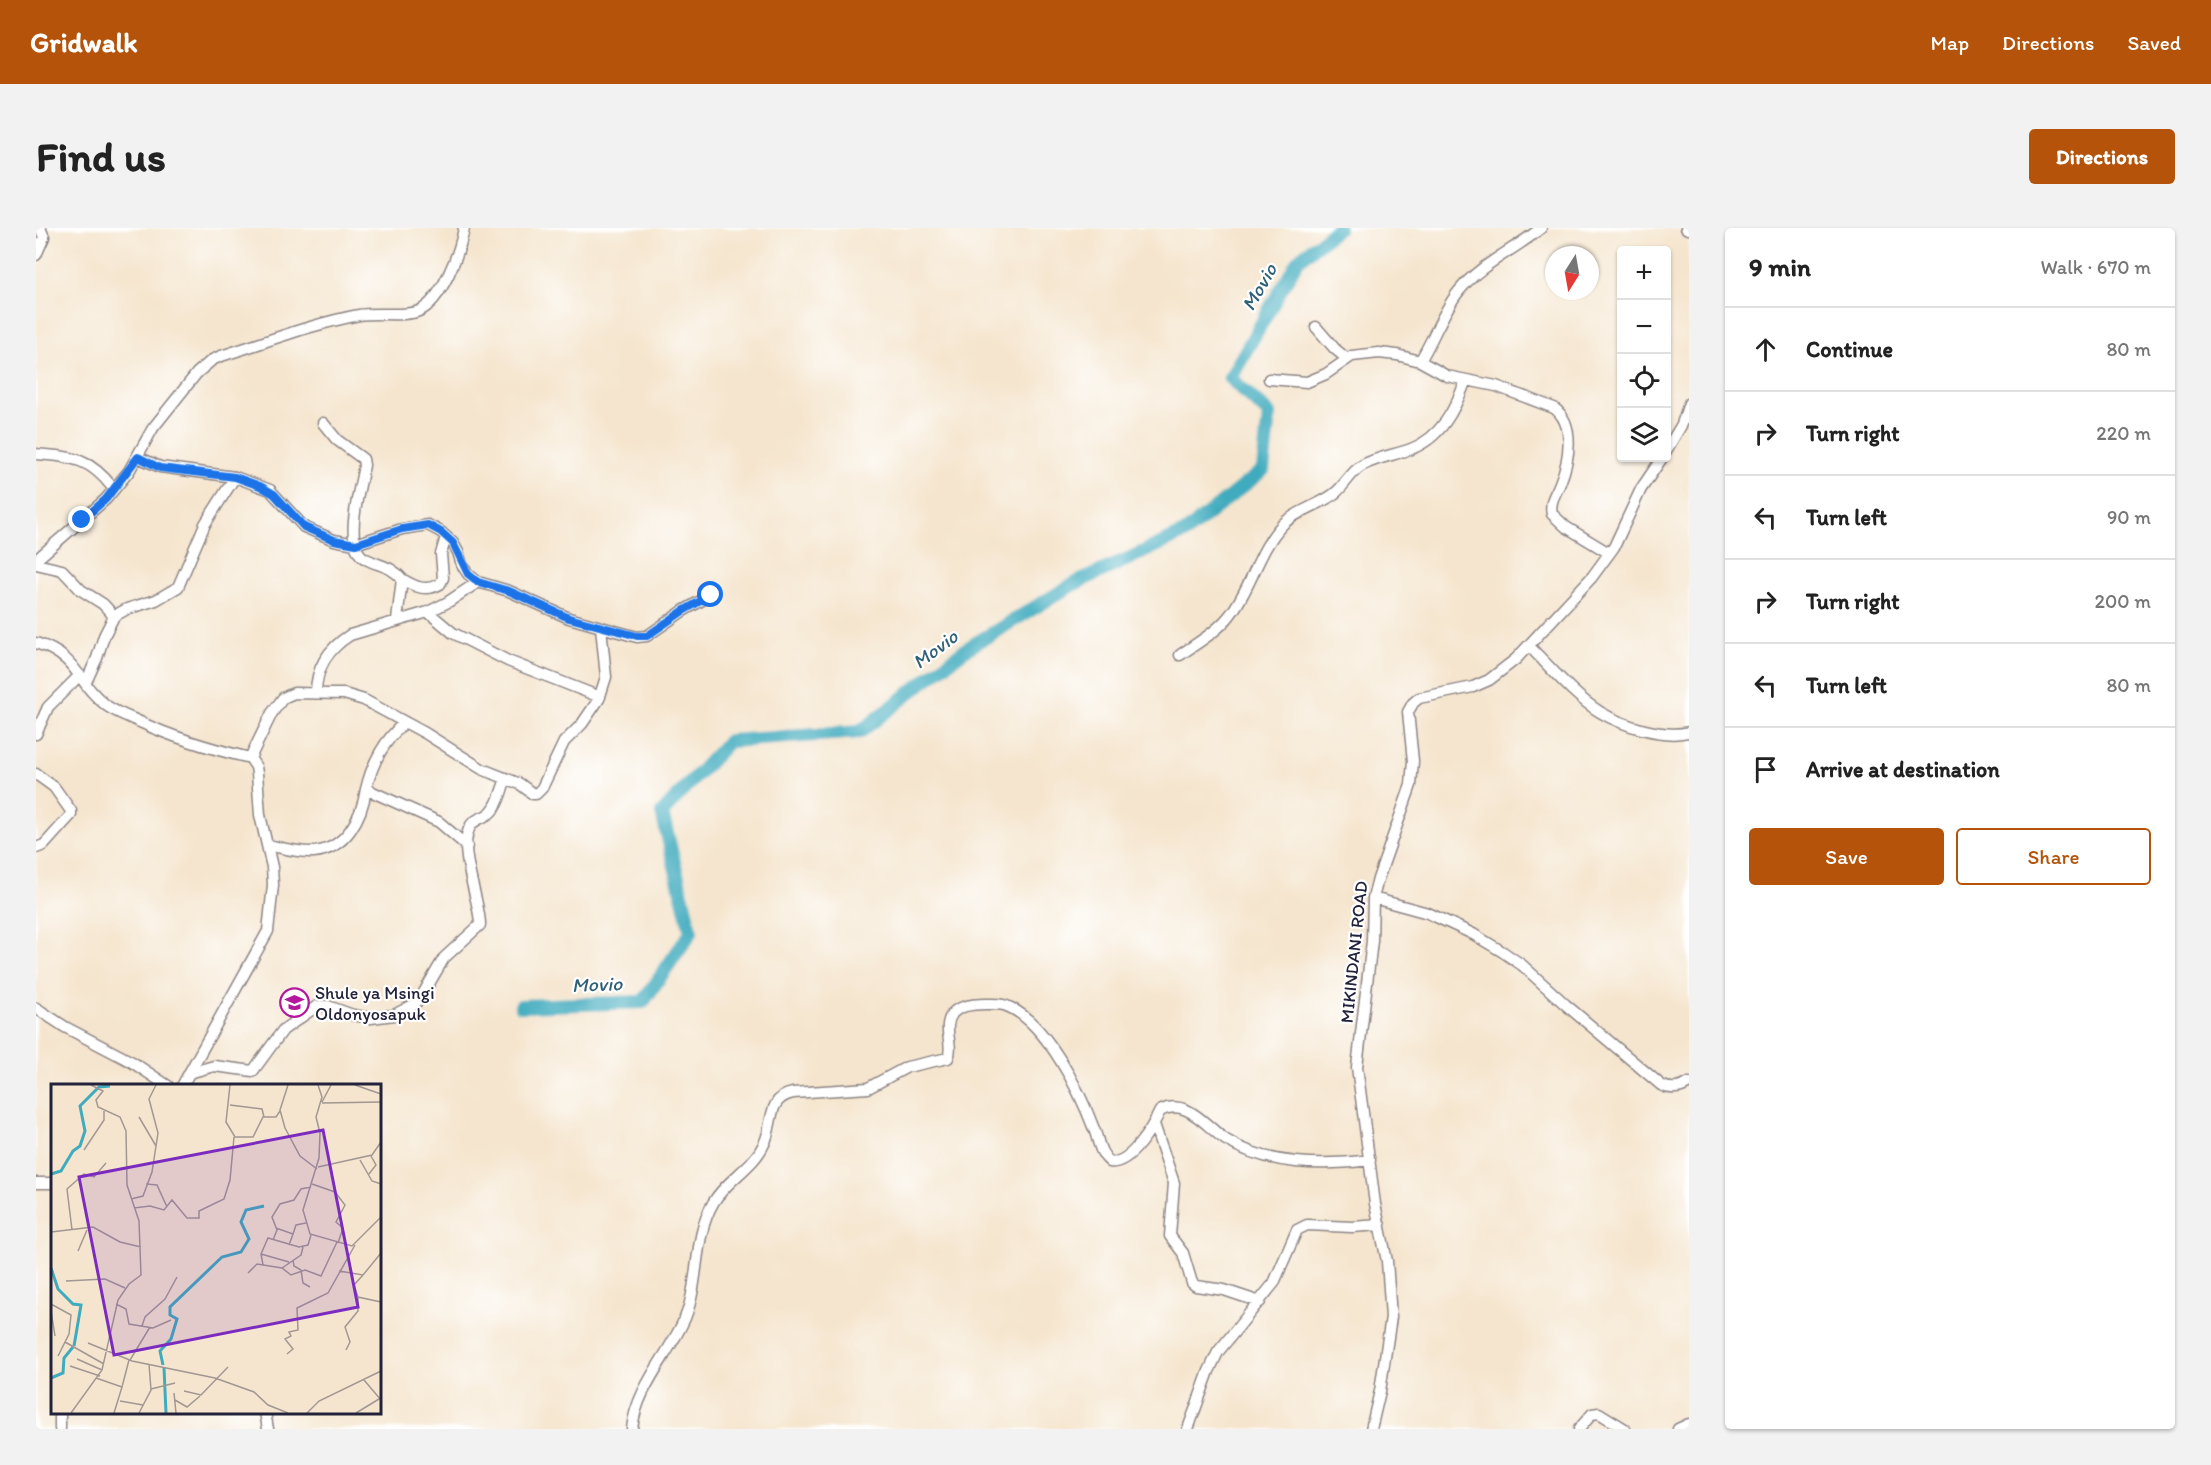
<!DOCTYPE html>
<meta charset="utf-8">
<style>
:root{--surface:#fff;--page:#f2f2f2;--text:#222;--muted:#767676;--line:#e0e0e0;--accent:#b45309}
body{margin:0;font-family:Itim,sans-serif;background:var(--page);color:var(--text)}
.controls{position:absolute;right:18px;top:18px;display:grid;overflow:hidden;border-radius:6px;box-shadow:0 2px 4px #0004}
.controls button{width:54px;height:54px;display:grid;place-items:center;padding:0;border:0;border-bottom:2px solid var(--line);background:var(--surface);color:var(--text);font:30px sans-serif}
.compass{position:absolute;left:1509px;top:18px;width:54px;height:54px;border-radius:50%;background:var(--surface);box-shadow:0 2px 4px #0004;rotate:191deg}
.stop{position:absolute;width:18px;height:18px;margin:-14px;border:4px solid #1a73e8;border-radius:50%;background:#fff}
.stop.end{background:#1a73e8;border-color:#fff;box-shadow:0 2px 6px #0008}
.list{margin:0;padding:0;list-style:none}
h2{display:flex;justify-content:space-between;align-items:center;height:78px;margin:0;padding:0 24px;font-size:26px}
h2 small{font-size:20px;font-weight:400;color:var(--muted)}
.list li{display:grid;grid-template-columns:39px 1fr auto;gap:18px;align-items:center;box-sizing:border-box;height:84px;padding:0 24px;border-top:2px solid var(--line)}
.list b{display:block;font-size:22px;white-space:nowrap}
.list em{font-size:20px;font-style:normal;color:var(--muted)}
.actions{display:flex;gap:12px;padding:18px 24px}
.actions a{flex:1;padding:14px 0;border:2px solid var(--accent);border-radius:6px;text-align:center;font-size:21px;color:var(--accent)}
.actions .main{background:var(--accent);color:#fff}
.icon{flex:none;width:33px;height:33px;fill:none;stroke:currentColor;stroke-width:2;stroke-linecap:round;stroke-linejoin:round}
.map{position:relative;flex:none;width:1653px;height:1201px;overflow:hidden;border-radius:6px}
header{display:flex;align-items:center;gap:36px;box-sizing:border-box;height:84px;padding:0 30px;background:var(--accent);color:#fff}
header strong{font-size:28px}
nav{display:flex;gap:33px;margin-inline-start:auto;font-size:21px}
.intro{display:flex;align-items:center;justify-content:space-between;box-sizing:border-box;height:144px;padding:0 36px}
h1{margin:0;font-size:42px}
.button{padding:15px 27px;border-radius:6px;background:var(--accent);color:#fff;font-size:21px;font-weight:700}
main{display:flex;gap:36px;padding:0 36px}
aside{flex:1;background:var(--surface);border-radius:6px;box-shadow:0 2px 4px #0004}
.map>svg:first-child{display:block}
</style>
<header>
<strong>Gridwalk</strong>
<nav><a>Map</a><a>Directions</a><a>Saved</a></nav>
</header>
<div class="intro"><h1>Find us</h1><a class="button">Directions</a></div>
<main>
<div class="map">
<svg width="1653" height="1201" viewBox="0 0 1653 1201">
<rect width="100%" height="100%" fill="#fff"/>
<filter id="ink" filterUnits="userSpaceOnUse"><feTurbulence type="fractalNoise" baseFrequency=".0167" numOctaves="2"/><feDisplacementMap in="SourceGraphic" scale="12" xChannelSelector="R" yChannelSelector="G"/><feConvolveMatrix kernelMatrix="1 2 1 2 8 2 1 2 1" color-interpolation-filters="sRGB"/></filter>
<filter id="wash" filterUnits="userSpaceOnUse"><feTurbulence type="fractalNoise" baseFrequency=".008" numOctaves="4" result="noise"/><feDisplacementMap in="SourceGraphic" scale="24" xChannelSelector="R" yChannelSelector="G"/><feGaussianBlur stdDeviation="1.35" result="paint"/><feColorMatrix in="noise" values="0 0 0 0 0 0 0 0 0 0 0 0 0 0 0 0 0 1.4 0 .05"/><feComposite in="paint" operator="in"/></filter>
<g filter="url(#wash)">
<rect width="100%" height="100%" fill="#f5e5ce"/>
<g fill="none" stroke-linecap="round" stroke-linejoin="round">
<path stroke="#3fabbe" stroke-width="14" d="M485 778 607 774 655 704 626 585 693 513 824 504 927 423 1036 357 1150 304 1227 242 1233 186 1194 150 1262 32 1302 0"/>
</g>
</g>
<g filter="url(#ink)">
<g fill="none" stroke-linecap="round" stroke-linejoin="round">
<defs>
<path id="minor" d="M1650 0 1653 1
M0 27 8 9 4 0
M1280 99 1299 121 1310 130
M1384 133C1397 112 1408 81 1423 63 1444 36 1479 22 1505 0
M1233 151 1271 154 1290 146 1316 128 1343 125 1361 127 1384 133 1411 148 1460 158 1518 180C1540 196 1533 233 1524 255 1520 266 1513 273 1516 286L1530 299 1573 325
M287 195 301 212 327 231 328 237C325 258 305 319 330 331 343 338 356 338 366 351L361 392
M1630 223 1646 196 1653 175
M0 226C37 229 54 230 77 260
M102 229 124 239 199 249
M0 332 70 271 93 243 117 200 161 145 176 132 185 128C230 114 276 96 323 87 340 84 369 89 383 83 406 73 424 23 428 0
M0 336 26 342 45 362 67 376 78 388
M366 351C379 359 390 364 404 356L407 350 405 326 410 309
M392 384 417 405 472 433 564 469
M0 415C44 429 40 455 71 478 81 485 93 489 104 494 140 511 176 521 214 530L220 539 221 545 224 587 236 639 237 657 232 703 146 858
M1493 418C1515 440 1538 468 1564 484 1587 498 1627 510 1653 504
M1144 427C1161 415 1182 403 1194 387 1216 359 1222 322 1247 296 1262 282 1282 278 1298 266 1309 258 1315 243 1327 237 1342 229 1359 227 1375 221 1406 209 1419 181 1430 152
M50 454 61 430 68 408 78 388 91 381 120 372 142 359 169 296 199 249 234 262 268 299 298 312 319 316 366 301 392 297 405 304 417 315 422 324 426 337 432 346 442 354 473 363 533 390 601 409 611 408 647 383 675 367
M280 465C280 439 292 421 314 407L392 384 412 374 442 354
M369 494C348 513 337 533 330 561L403 594 431 618
M0 506 12 479 44 447
M214 530 236 485 247 470 258 465 308 466 328 472 389 505 446 541 484 556 497 566H500L506 560 528 514 546 496 563 471 570 449 565 399
M0 546 18 559 35 583V587L8 617 0 620
M232 617C246 620 263 625 278 624 310 621 326 589 330 561
M1337 670 1392 685 1437 706 1467 724 1486 737 1530 777 1625 857C1634 862 1645 861 1653 855
M0 780 29 799 96 834 132 858
M153 845 178 838 217 843 247 802 281 778H292L317 787 335 790 358 787 379 776 387 766 408 730 444 697C444 670 420 621 435 597 440 590 449 590 455 584 463 576 466 561 470 550
M1118 896 1138 955 1134 1008 1147 1025 1156 1055 1160 1058 1188 1062 1224 1074
M0 955H16
M24 1184V1201
M229 1184 232 1201
M596 1201C600 1160 633 1127 649 1090 664 1053 657 1010 677 975 690 952 717 940 728 916 738 897 730 870 757 865L832 860 871 839 912 830C918 817 906 800 916 786 923 777 940 776 950 776 958 776 966 775 973 779 1011 796 1044 864 1058 901 1063 913 1063 925 1074 934 1094 937 1116 900 1124 883 1151 869 1169 898 1190 912 1233 938 1286 938 1334 932
M1152 1201 1173 1143 1182 1124 1238 1055 1261 1002 1271 997 1316 999 1344 997
M1335 1201 1344 1163 1355 1089 1351 1033 1339 976 1321 839 1336 713 1337 670 1342 651 1375 557 1377 533 1372 484 1377 475 1383 470 1437 459 1453 452 1480 431 1556 349 1578 319 1605 261 1626 230
M1543 1201 1556 1186 1563 1185 1589 1201
M1642 1201 1653 1196"/>
</defs>
<use href="#minor" stroke="#8c8484" stroke-width="13"/>
<use href="#minor" stroke="#fff" stroke-width="10"/>
</g>
</g>
<g fill="none" stroke-linecap="round" stroke-linejoin="round" filter="url(#ink)">
<path stroke="#1a73e8" stroke-width="8" d="M46 292 70 271 102 229 124 240 199 249 224 258 238 266 268 299 298 312 320 316 366 301 392 297 405 304 417 315 432 346 442 354 473 363 533 390 601 408H611L647 383 675 367"/>
</g>
<defs>
<symbol id="school-ring" viewBox="-11 -11 22 22"><circle r="9.5" fill="#fff" stroke="#b5179e" stroke-width="1.5"/><path d="M0-5L7-2L0 1L-7-2ZM-4 1L0 2.5L4 1V4Q0 6-4 4Z" fill="#b5179e"/></symbol>
</defs>
<g fill-rule="evenodd">
<use href="#school-ring" x="242" y="758" width="33" height="33"/>
</g>
<g text-anchor="middle" stroke-width="4.5" stroke-linejoin="round" paint-order="stroke">
<g font-size="18" fill="#22223b" stroke="#fff">
<text transform="translate(1318 724) rotate(-84)" y="6">MIKINDANI ROAD</text>
</g>
<g font-size="18" fill="#22223b" stroke="#fff" text-anchor="start">
<text x="279" y="771">Shule ya Msingi<tspan x="279" dy="21">Oldonyosapuk</tspan></text>
</g>
<g font-size="20" font-style="italic" fill="#2f6076" stroke="#fff">
<text transform="translate(1223 59) rotate(-60)" y="7">Movio</text>
<text transform="translate(899 421) rotate(-37)" y="7">Movio</text>
<text transform="translate(561 756) rotate(-2)" y="7">Movio</text>
</g>
</g>
<g transform="translate(15 856)">
<rect width="330" height="330" fill="#f5e5ce"/>
<path fill="none" stroke="#3fabbe" stroke-width="3" d="M0 90 10 87 22 67 29 62 34 47 29 22 48 3 59 2M0 184 7 205 22 220 30 221 23 262M112 281 109 267 120 255 126 235 119 231V223L171 173 190 168 198 155 190 138 195 126 213 122M113 284 115 329M0 294 12 289 13 274 22 263"/>
<path fill="none" stroke="#a19793" stroke-width="1.5" d="M179 1 175 38 184 53H202L212 33H225L229 27M237 1 229 26 234 44 249 72 266 85M267 1 271 13 265 33 269 49 268 74 252 126 259 150 301 162 330 133M304 1 330 10M271 18 280 1M271 19 330 18M179 21 211 25 213 33M88 33 105 62M33 66 53 36V27M309 76 321 97 330 100M267 83 321 71 330 58M318 90 325 81 320 72M95 100 106 101 116 123M261 100 284 108 294 121 285 138 292 144 287 159M80 115 92 112 101 88 107 49 98 15 105 1M83 124 99 122 113 126 121 116 136 134H148V127L173 115 179 96 183 53M225 144 242 150 238 161M21 146 16 105 33 90 43 93 55 79M0 148 42 143 69 158 90 163M242 150 245 141 255 139M222 156 226 146 221 133 229 120 243 116 250 105 260 103M27 167 36 146M210 170 238 178M242 176 243 182 250 186 252 199 259 203M212 181 210 170 217 154 248 163 257 161 260 151M231 184 250 171 252 163M288 187 312 191 330 169M197 189 206 180 231 184 240 191 254 186 270 192 286 158M312 191 303 201 307 213 330 218M15 197 54 195 74 204M0 220 20 231 18 250 7 272M65 220 75 225 78 240 102 244 120 236M0 227 4 252M91 242 94 233 114 215 126 193M14 258 53 280M37 259 81 277 164 294 203 308 217 321 237 329M295 266 299 258 294 243 307 227V214M236 270 242 265 234 255 240 252 238 248 247 246 246 224 277 209 304 161M26 275 51 286M79 276 99 243M19 282 49 292M45 294 71 303 63 329M313 296 330 316M71 303 78 276M100 305 124 299M133 307 150 311 177 283M123 309 125 329M124 316 136 323 149 312M69 317 92 321M20 329 51 286 67 216 78 200 90 191 88 137 76 101 75 47 69 33 47 23 45 16 52 7 40 1M88 329 100 306 98 280M256 329 268 317 330 287M305 329 328 315"/>
<path fill="#7b2cbf" fill-opacity="0.15" stroke="#7b2cbf" stroke-width="3" d="M272 46 307 223 63 271 28 93Z"/>
<rect width="330" height="330" fill="none" stroke="#22223b" stroke-width="3"/>
</g>
</svg>
<div class="controls">
<button>+</button>
<button>−</button>
<button><svg class="icon" aria-label="locate" viewBox="0 0 24 24"><circle cx="12" cy="12" r="6"/><path d="M12 2v4M12 18v4M2 12h4M18 12h4"/></svg></button>
<button><svg class="icon" aria-label="layers" viewBox="0 0 24 24"><path d="M12 4l9 5-9 5-9-5zM3 14l9 5 9-5"/></svg></button>
</div>
<svg class="compass" viewBox="-18 -18 36 36"><path d="M0-13l5 13h-10z" fill="#e53935"/><path d="M0 13l5-13h-10z" fill="#767676"/></svg>
<div class="stop" style="left:675px;top:367px"></div>
<div class="stop end" style="left:46px;top:292px"></div>
</div>
<aside>
<h2>9 min<small>Walk · 670 m</small></h2>
<ul class="list">
<li><svg class="icon" aria-label="ahead" viewBox="0 0 24 24"><path d="M12 20V5M6 11l6-6 6 6"/></svg><div><b>Continue</b></div><em>80 m</em></li>
<li><svg class="icon" aria-label="right" viewBox="0 0 24 24"><path d="M7 20v-9h11M14 6l5 5-5 5"/></svg><div><b>Turn right</b></div><em>220 m</em></li>
<li><svg class="icon" aria-label="left" viewBox="0 0 24 24"><path d="M17 20v-9H6M10 6l-5 5 5 5"/></svg><div><b>Turn left</b></div><em>90 m</em></li>
<li><svg class="icon" aria-label="right" viewBox="0 0 24 24"><path d="M7 20v-9h11M14 6l5 5-5 5"/></svg><div><b>Turn right</b></div><em>200 m</em></li>
<li><svg class="icon" aria-label="left" viewBox="0 0 24 24"><path d="M17 20v-9H6M10 6l-5 5 5 5"/></svg><div><b>Turn left</b></div><em>80 m</em></li>
<li><svg class="icon" aria-label="arrive" viewBox="0 0 24 24"><path d="M6 21V4h12l-3 4 3 4H6"/></svg><div><b>Arrive at destination</b></div></li>
</ul>
<div class="actions"><a class="main">Save</a><a>Share</a></div>
</aside>
</main>
